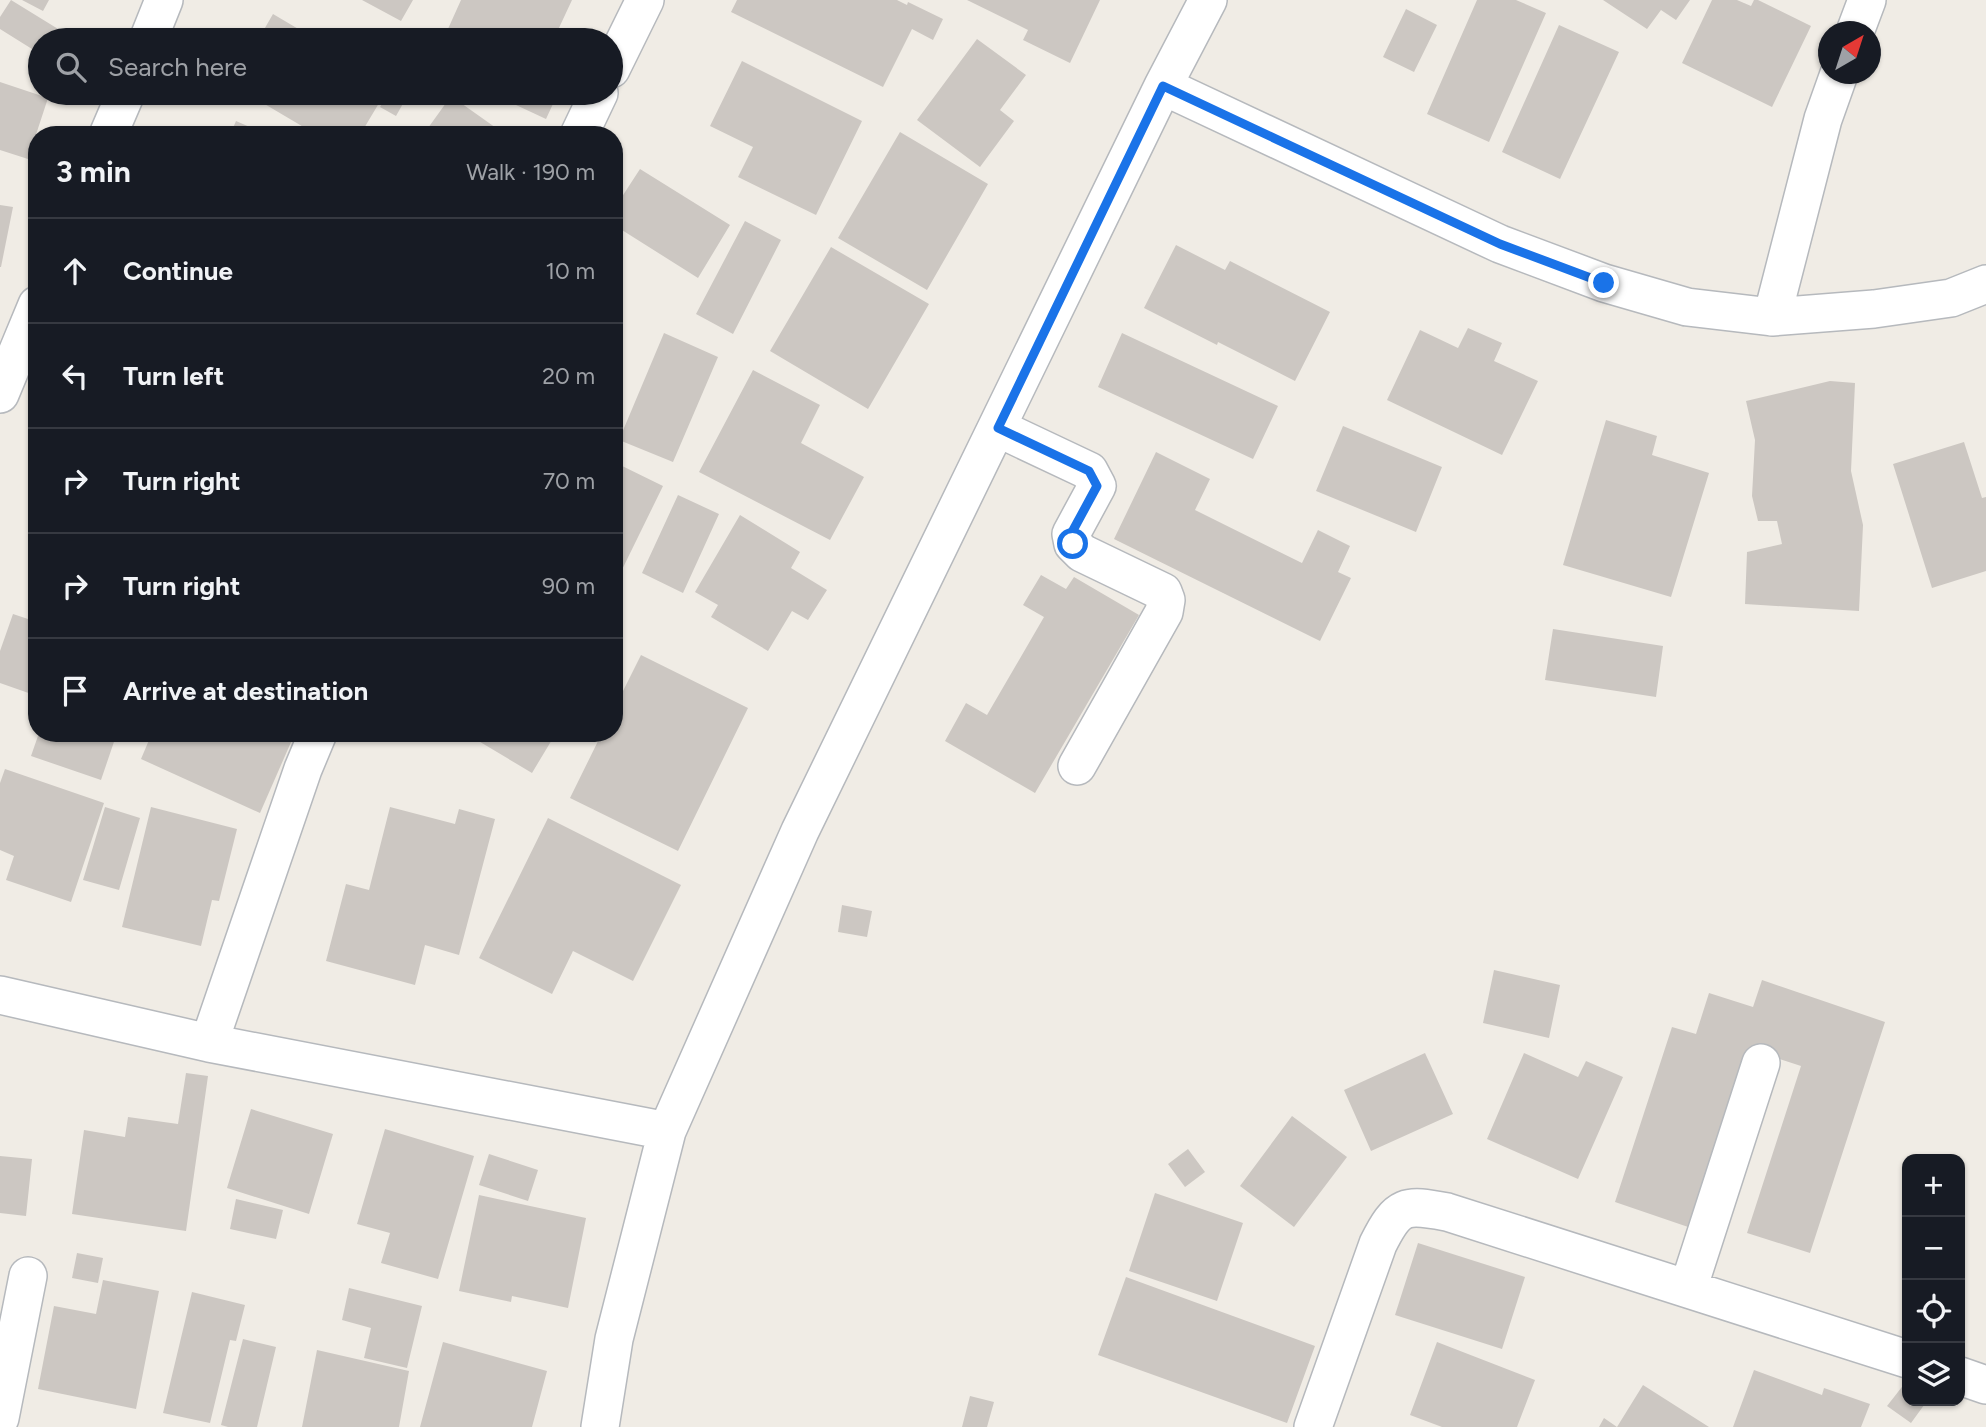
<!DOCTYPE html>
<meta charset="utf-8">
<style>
:root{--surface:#171b24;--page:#20242c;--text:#f1f3f6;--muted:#9ea1a6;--line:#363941}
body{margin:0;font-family:Figtree,sans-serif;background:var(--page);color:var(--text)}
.controls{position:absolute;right:21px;bottom:21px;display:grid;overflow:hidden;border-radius:14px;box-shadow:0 2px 5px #0004}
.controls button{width:63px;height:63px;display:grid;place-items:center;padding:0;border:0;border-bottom:2px solid var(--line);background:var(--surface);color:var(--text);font:35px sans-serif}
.compass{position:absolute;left:1818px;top:21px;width:63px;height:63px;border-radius:50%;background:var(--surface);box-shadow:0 2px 5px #0004;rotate:39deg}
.stop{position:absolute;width:21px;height:21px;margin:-16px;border:5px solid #1a73e8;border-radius:50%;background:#fff}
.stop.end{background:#1a73e8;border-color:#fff;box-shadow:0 2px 7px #0008}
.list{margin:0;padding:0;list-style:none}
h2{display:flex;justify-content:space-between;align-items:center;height:91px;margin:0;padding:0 28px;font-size:30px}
h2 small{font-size:23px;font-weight:400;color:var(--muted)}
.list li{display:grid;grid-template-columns:46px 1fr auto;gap:21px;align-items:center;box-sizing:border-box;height:105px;padding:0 28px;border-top:2px solid var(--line)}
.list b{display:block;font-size:26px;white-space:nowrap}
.list em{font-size:23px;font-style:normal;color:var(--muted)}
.icon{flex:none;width:38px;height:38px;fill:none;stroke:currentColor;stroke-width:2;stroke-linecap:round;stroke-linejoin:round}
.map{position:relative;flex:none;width:1986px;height:1427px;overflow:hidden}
.search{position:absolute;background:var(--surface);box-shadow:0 2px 5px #0004;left:28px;top:28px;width:595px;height:77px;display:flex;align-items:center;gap:18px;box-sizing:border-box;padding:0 24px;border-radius:38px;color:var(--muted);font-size:26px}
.panel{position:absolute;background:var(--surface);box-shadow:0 2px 5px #0004;left:28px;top:126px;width:595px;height:616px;border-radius:28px}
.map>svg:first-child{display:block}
</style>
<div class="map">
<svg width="1986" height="1427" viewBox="0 0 1986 1427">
<rect width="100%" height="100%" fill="#f0ece5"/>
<path fill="#ccc7c2" d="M11 0 63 32 57 40H40V54L0 29V17Z
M22 0H49L43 11Z
M362 0H413L401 21Z
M461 0H572L558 30 566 34 563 40H443Z
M737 0H897L907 5 908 2 943 19 933 40 912 29 883 87 731 12Z
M967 0H1100L1070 63 1023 40 1028 30Z
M1477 0H1516L1546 13 1489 142 1427 114Z
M1603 0H1690L1676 20 1661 10 1647 29Z
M1712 0H1737L1751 6 1754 0H1758L1811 26 1772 107 1682 63Z
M1406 9 1437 25 1414 72 1383 57Z
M273 14 317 40H258Z
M1559 25 1619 52 1560 179 1502 152Z
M977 39 1026 75 1000 110 1014 121 980 167 917 120Z
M742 61 862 121 816 215 738 177 753 147 710 126Z
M0 82 48 98 28 159 0 150Z
M246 93H385L360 135H317Z
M389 93H409L396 116 380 107Z
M521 93H558L546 119 516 105Z
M451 96 506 135H423Z
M236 121 268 135H230Z
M900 132 988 184 927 290 838 238Z
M640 169 730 225 698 278 614 225V209Z
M0 205 13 207 1 267H0Z
M745 221 781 240 733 334 696 314Z
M1176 245 1225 270 1230 261 1330 312 1295 381 1218 342 1217 345 1144 308Z
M831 247 929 304 868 409 770 351Z
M1468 328 1502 343 1494 361 1538 381 1502 455 1387 400 1420 330 1458 348Z
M664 333 718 357 673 462 619 440Z
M1122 333 1278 406 1253 459 1098 387Z
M753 370 820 405 801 443 864 477 830 540 699 472Z
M1830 381 1855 383 1851 471 1863 525 1859 611 1745 604 1747 552 1782 544 1777 521H1758L1752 496 1755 440 1746 401Z
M1606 420 1657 436 1652 455 1709 473 1671 597 1563 565Z
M1343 426 1442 467 1416 532 1316 491Z
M1964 442 1982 498 1986 497V571L1932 588 1893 464Z
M1156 452 1210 479 1195 510 1302 563 1318 530 1350 546 1338 572 1351 578 1320 641 1114 539Z
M614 462 663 486 614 586Z
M678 495 719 514 683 593 642 573Z
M740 515 800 552 791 568 827 590 808 620 792 611 768 651 711 617 718 605 695 592Z
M1041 575 1066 589 1074 577 1139 615 1035 793 945 741 966 703 987 715 1044 617 1023 605Z
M13 614 37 622V696L0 683V651Z
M1553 629 1663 646 1656 697 1545 680Z
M641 655 748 708 678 851 570 798 602 733H614V709Z
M39 733H117L101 780 31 756Z
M152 733H295L260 813 141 759Z
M465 733H556L532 773Z
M5 769 104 803 71 902 6 880 14 856 0 850V783Z
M105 807 140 818 119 890 83 880Z
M151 807 237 829 219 901 212 900 201 946 122 927Z
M390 807 455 824 459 809 495 819 459 955 425 945 415 985 326 961 346 884 369 890Z
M548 818 681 885 633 981 573 951 552 994 479 958Z
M842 905 872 911 867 937 838 932Z
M1494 970 1560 985 1549 1038 1483 1023Z
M1762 980 1885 1022 1810 1253 1747 1233 1801 1066 1752 1050 1694 1229 1615 1202 1672 1027 1696 1034 1709 993 1753 1007Z
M1425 1053 1453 1114 1371 1151 1344 1090Z
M1524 1053 1578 1077 1586 1061 1623 1077 1578 1179 1487 1139Z
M186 1073 208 1076 186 1231 72 1214 84 1130 125 1137 128 1117 178 1124Z
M251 1109 333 1134 309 1214 227 1188Z
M1292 1116 1347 1157 1294 1227 1240 1186Z
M385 1129 474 1156 438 1279 381 1263 390 1233 357 1224Z
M1188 1149 1205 1172 1185 1187 1168 1164Z
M489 1154 538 1170 528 1201 479 1185Z
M0 1156 32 1159 26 1216 0 1213Z
M1155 1193 1243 1223 1217 1301 1129 1271Z
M479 1195 586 1218 568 1308 512 1296 511 1302 459 1291Z
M236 1199 283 1210 276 1239 230 1229Z
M1418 1243 1525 1277 1502 1349 1395 1315Z
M77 1253 103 1258 98 1283 72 1278Z
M1126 1277 1315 1346 1287 1423 1098 1355Z
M103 1280 159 1291 136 1409 38 1389 54 1306 96 1314Z
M349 1288 422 1306 407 1368 364 1358 371 1328 342 1320Z
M192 1292 245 1305 236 1341 230 1340 210 1423 163 1413Z
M243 1339 276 1347 257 1427H228L221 1425Z
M443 1342 547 1371 532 1427H420Z
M1437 1342 1535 1380 1517 1427H1442L1410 1415Z
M317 1350 409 1371 399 1427H302Z
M1754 1370 1822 1395 1824 1388 1870 1404 1861 1427H1733Z
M1905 1383 1907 1385V1401H1927L1911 1423 1887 1406Z
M1643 1385 1709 1427H1599L1604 1418 1617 1427Z
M970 1396 994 1402 987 1427H962Z"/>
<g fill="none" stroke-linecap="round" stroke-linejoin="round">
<defs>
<path id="minor" d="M1855 32 1867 0
M148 40 164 0
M611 69 645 0
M1163 86 1500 244 1604 283 1687 307 1772 317 1874 309 1951 298 1986 284
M108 135 126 93
M579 135 599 93
M1772 317 1823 119 1839 74
M0 394 37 305
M998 428 1089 471 1097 486 1071 534 1073 544 1082 553 1163 592 1166 600 1164 612 1077 766
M0 995 209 1043 667 1131
M209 1043 303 769 318 733
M1688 1289 1761 1063
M1960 1376 1986 1385
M0 1418 28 1276
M600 1427 614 1339 667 1131 800 831 1163 86 1208 0
M1313 1427 1378 1244C1398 1204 1405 1204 1447 1212L1907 1359"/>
</defs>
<use href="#minor" stroke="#b6b9bd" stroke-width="40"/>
<use href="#minor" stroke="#fff" stroke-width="37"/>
</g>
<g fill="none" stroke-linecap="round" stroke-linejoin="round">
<path stroke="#1a73e8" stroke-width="9" d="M1073 544 1071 534 1097 486 1089 471 998 428 1163 86 1500 244 1604 283"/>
</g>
</svg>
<div class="controls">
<button>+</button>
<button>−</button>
<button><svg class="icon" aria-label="locate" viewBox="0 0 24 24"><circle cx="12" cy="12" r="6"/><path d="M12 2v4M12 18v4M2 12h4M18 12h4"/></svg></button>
<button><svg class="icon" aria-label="layers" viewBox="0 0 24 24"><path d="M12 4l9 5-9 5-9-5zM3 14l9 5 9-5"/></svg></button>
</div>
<svg class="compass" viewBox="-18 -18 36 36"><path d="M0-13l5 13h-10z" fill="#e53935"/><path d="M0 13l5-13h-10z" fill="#9ea1a6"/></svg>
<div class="stop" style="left:1073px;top:544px"></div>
<div class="stop end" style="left:1604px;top:283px"></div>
<div class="search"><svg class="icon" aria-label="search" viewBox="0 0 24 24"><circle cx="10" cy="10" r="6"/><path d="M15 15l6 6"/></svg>Search here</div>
<section class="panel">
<h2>3 min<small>Walk · 190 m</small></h2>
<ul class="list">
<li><svg class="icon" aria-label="ahead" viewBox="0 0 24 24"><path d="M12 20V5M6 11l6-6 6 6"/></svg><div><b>Continue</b></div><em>10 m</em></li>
<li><svg class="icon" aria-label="left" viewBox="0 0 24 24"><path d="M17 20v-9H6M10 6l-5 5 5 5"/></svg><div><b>Turn left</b></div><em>20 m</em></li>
<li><svg class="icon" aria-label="right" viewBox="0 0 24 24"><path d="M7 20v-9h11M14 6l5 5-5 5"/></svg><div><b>Turn right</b></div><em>70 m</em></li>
<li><svg class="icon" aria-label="right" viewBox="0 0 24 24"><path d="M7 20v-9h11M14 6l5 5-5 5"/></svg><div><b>Turn right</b></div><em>90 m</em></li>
<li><svg class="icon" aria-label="arrive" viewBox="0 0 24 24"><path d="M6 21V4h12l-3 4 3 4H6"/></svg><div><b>Arrive at destination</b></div></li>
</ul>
</section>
</div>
